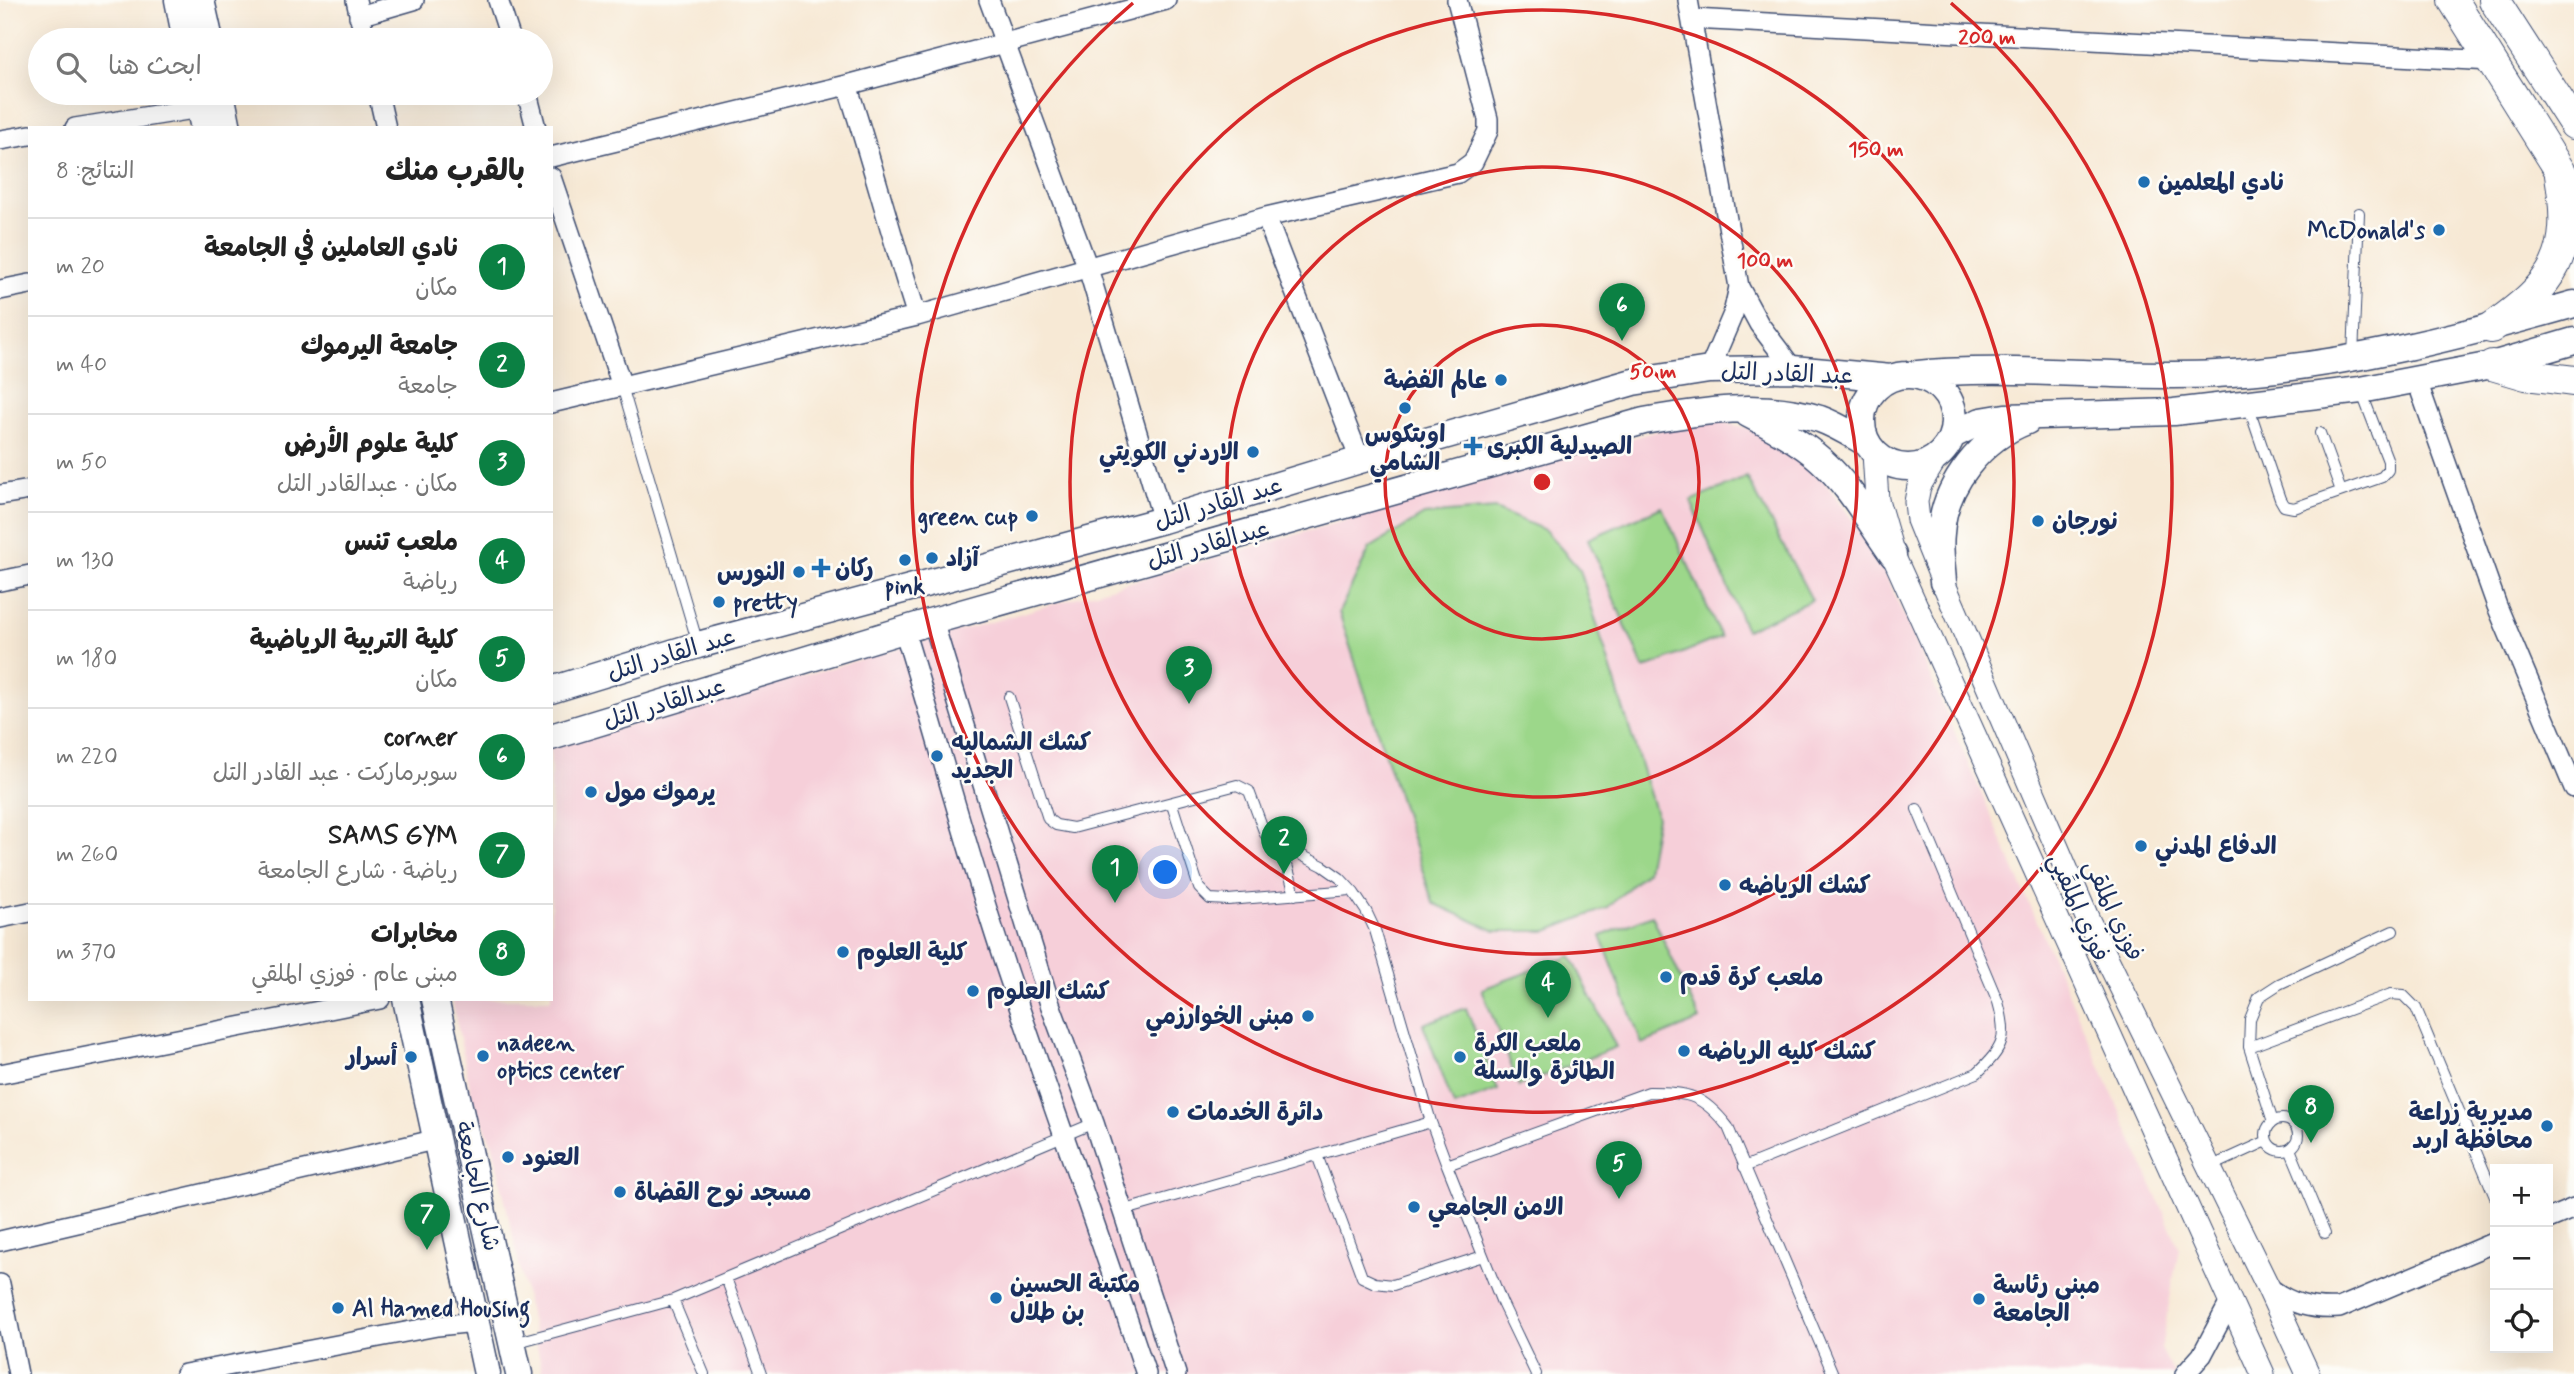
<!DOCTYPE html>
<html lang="ar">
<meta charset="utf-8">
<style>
:root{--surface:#fff;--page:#f6f6f6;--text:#222;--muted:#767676;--line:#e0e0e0;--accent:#0b8043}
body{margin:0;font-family:Mynerve,"Playpen Sans Arabic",sans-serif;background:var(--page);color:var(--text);direction:rtl}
.controls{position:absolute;right:21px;bottom:21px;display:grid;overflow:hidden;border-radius:0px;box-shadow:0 7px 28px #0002}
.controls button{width:63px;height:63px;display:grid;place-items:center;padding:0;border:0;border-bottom:2px solid var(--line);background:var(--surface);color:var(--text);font:35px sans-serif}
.you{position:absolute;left:1166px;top:873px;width:24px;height:24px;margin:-18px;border:5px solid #fff;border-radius:50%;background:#1a73e8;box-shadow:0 0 0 10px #1a73e833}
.badge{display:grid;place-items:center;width:46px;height:46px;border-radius:50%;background:var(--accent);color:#fff;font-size:23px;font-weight:700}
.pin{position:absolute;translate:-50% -58px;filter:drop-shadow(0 2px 4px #0008)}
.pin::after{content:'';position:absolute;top:37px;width:24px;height:21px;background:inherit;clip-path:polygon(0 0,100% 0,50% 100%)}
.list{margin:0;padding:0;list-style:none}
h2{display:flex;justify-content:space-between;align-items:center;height:91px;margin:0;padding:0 28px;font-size:30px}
h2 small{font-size:23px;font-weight:400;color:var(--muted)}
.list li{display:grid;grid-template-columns:46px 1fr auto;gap:21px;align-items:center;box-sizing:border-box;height:98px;padding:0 28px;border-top:2px solid var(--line)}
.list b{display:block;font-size:26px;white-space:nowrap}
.list p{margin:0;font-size:23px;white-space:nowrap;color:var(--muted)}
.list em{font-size:23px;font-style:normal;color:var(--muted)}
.icon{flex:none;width:38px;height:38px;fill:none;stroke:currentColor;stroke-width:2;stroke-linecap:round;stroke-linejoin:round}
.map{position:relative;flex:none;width:2574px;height:1374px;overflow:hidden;direction:ltr}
.search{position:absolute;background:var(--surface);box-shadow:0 7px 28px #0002;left:28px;top:28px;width:525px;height:77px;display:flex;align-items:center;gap:18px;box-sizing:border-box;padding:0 24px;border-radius:38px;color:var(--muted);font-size:26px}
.panel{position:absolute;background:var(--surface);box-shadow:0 7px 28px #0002;left:28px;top:126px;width:525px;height:875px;border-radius:0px;direction:rtl}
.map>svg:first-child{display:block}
</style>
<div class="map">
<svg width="2574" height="1374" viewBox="0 0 2574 1374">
<rect width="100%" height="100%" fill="#fdfcf7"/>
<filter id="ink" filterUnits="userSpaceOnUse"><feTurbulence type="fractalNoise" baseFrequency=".0143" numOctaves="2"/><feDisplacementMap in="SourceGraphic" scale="14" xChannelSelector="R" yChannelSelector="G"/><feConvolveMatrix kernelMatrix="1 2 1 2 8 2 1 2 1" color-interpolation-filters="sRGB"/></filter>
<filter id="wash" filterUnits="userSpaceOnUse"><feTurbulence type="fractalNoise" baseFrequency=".00686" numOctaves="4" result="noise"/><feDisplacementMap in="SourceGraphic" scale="28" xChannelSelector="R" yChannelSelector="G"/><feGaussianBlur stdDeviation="1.57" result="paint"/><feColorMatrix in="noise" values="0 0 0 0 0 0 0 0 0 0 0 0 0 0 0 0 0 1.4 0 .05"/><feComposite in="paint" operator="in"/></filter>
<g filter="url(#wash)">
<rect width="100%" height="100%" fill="#f7e9d5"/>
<path fill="#f6cfd9" d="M1706 417 1796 443 1876 552 2179 1247 2161 1349 2174 1374H543L493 1146 472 1097 452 999H551V748Z"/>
<path fill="#9cd78a" stroke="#5c8374" stroke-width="2" d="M1747 477 1812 600 1746 630 1691 501Z
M1662 507 1721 637 1644 669 1588 539Z
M1495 509 1545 530 1580 570 1657 817 1647 871 1607 908 1547 931H1495L1433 903 1339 612 1370 548 1424 515Z
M1652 915 1700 1020 1642 1044 1601 936Z
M1571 956 1616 1047 1519 1086 1482 989Z
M1466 1008 1498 1090 1454 1106 1423 1024Z"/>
</g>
<g filter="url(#ink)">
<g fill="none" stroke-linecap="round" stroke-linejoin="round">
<defs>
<path id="service" d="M2353 357 2359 213
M622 386 698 644
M2248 405 2280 499 2284 506 2294 508 2382 477 2388 470V461L2361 391
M2320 433 2341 491
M1009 697 1048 819 1056 825 1073 828 1237 785 1249 791 1265 834 1275 842 1323 866 1340 878 1354 893 1366 911 1375 930 1431 1122 1447 1165 1502 1303 1536 1374
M1172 804 1199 888 1210 899 1228 900 1351 890
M1282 846 1295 895
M2249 1047 2391 994 2403 995 2416 1008 2495 1197
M2266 1135a16 16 0 1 1 32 0a16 16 0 1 1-32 0Z
M2273 1122 2249 1047 2250 1019 2259 997 2279 984 2393 931
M2290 1149 2325 1233
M1317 1155 1362 1277 1375 1283 1393 1285 1483 1256
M1447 1165 1649 1092C1689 1092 1703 1095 1728 1127L1833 1374
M1744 1167 1977 1073C2004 1048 2008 1038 1998 1002L1917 809
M2210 1167 2267 1141
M1122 1211 1431 1122
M726 1278 761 1374
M673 1300 704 1374
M514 1343 673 1300 1094 1123"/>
<path id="minor" d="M356 0 365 40
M498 0 511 40
M989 0 1088 268 1163 520
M1688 0 1739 287 1759 324 1793 369
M359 16 414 0
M1692 19 2492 61
M847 85C872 161 892 239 917 316
M378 93 386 128
M527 93 536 128
M75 128 200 108
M0 140 30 135
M551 157 847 85 1166 0
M551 177 622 386
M1266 217 1360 460
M0 290 30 284
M1709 370 1733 314 1739 287
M2417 381 2497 606 2574 788
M551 403 917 316 1266 217 1458 173 1473 162 1488 131V119L1457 0
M0 495 30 490
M0 581 30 575
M933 621 1050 1004 1094 1123 1176 1374
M904 630C941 749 972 871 1013 989 1057 1118 1103 1245 1146 1374
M0 918 30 912
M0 1074 380 999
M2548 1219 2574 1208
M0 1241 438 1139
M0 1284 18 1374
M2268 1287C2290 1304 2312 1310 2339 1308L2495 1242
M185 1374 437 1326 475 1322
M2185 1374 2202 1355 2230 1302"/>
<path id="tertiary" d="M1874 453 1877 500 1893 555 2263 1374
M1936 458 1919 486 1916 502 1918 520 1943 582 2089 922 2268 1287 2308 1374"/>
<path id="secondary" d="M178 0 186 40
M201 0 210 40
M196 93 204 128
M221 93 228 128
M1908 375C2010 364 2113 379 2216 374 2337 368 2458 337 2574 304
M1862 421a46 46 0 1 1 92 0a46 46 0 1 1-92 0Z
M1748 414C1773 427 1800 441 1821 460 1851 487 1870 523 1893 555
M1953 435 1981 421 2005 417 2174 412 2361 390 2492 365 2574 341
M1943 582C1942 566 1939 549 1941 533 1944 484 1982 438 2027 421
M551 690 698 645 1163 520 1360 460 1633 382 1709 370 1793 369 1891 378
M551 737 933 621 1644 421C1701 411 1763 401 1820 419 1837 425 1852 435 1868 444
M406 999 487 1374
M435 999 519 1374"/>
<path id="primary" d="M2453 0 2574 193
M2494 0 2574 124
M2491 328C2555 282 2574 258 2560 175
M2492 365 2526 375 2574 381"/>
</defs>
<use href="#service" stroke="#3c4b70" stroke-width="12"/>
<use href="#minor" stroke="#3c4b70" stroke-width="22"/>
<use href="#tertiary" stroke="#3c4b70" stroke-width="25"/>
<use href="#secondary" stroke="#3c4b70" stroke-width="29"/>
<use href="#primary" stroke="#3c4b70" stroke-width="32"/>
<use href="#service" stroke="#fff" stroke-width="10"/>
<use href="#minor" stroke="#fff" stroke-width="19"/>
<use href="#tertiary" stroke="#fff" stroke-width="23"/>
<use href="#secondary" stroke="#fff" stroke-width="26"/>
<use href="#primary" stroke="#fff" stroke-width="30"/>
</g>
</g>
<g fill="none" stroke="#d62828" stroke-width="3.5">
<circle cx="1542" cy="482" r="157"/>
<circle cx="1542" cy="482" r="315"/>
<circle cx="1542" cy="482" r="472"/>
<path d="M1951 3A630 630 0 1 1 1133 3"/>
</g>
<g fill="#1f6fb2" stroke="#fdfcf7" stroke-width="2.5">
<circle cx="2144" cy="182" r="7"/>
<circle cx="2439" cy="230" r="7"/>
<circle cx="1501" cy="380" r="7"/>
<circle cx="1405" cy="408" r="7"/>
<path d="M1469.5 435.5h7v7h7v7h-7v7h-7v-7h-7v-7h7z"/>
<circle cx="1253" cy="452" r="7"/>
<circle cx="1032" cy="516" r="7"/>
<circle cx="2038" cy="521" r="7"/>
<circle cx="932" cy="558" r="7"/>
<circle cx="905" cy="560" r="7"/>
<path d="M817.5 557.5h7v7h7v7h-7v7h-7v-7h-7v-7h7z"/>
<circle cx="799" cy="572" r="7"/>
<circle cx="719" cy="602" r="7"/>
<circle cx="937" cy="756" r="7"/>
<circle cx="591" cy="792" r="7"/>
<circle cx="2141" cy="846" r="7"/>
<circle cx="1725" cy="885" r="7"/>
<circle cx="843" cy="952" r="7"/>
<circle cx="1666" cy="977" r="7"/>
<circle cx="973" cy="991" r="7"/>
<circle cx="1308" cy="1016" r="7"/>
<circle cx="1684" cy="1051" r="7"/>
<circle cx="483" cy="1056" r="7"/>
<circle cx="411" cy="1057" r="7"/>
<circle cx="1460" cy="1057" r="7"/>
<circle cx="1173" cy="1112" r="7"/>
<circle cx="2547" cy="1126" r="7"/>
<circle cx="508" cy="1157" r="7"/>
<circle cx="620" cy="1192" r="7"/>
<circle cx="1414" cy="1207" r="7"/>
<circle cx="996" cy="1298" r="7"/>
<circle cx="1979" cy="1299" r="7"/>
<circle cx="338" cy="1308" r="7"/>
</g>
<g text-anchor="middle" stroke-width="5" stroke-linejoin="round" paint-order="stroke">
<g font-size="24" font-weight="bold" fill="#1b2f5e" stroke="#fdfcf7" text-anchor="start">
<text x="2158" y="190">نادي المعلمين</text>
<text x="2425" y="238" text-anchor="end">McDonald's</text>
<text x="1487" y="388" text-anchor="end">عالم الفضة</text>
<text x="1405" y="442" text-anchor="middle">اوبتكوس<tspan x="1405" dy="28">الشامي</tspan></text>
<text x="1487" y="454">الصيدلية الكبرى</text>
<text x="1239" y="460" text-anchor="end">الاردني الكويتي</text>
<text x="1018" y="524" text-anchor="end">green cup</text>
<text x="2052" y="529">نورجان</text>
<text x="946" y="566">آزاد</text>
<text x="835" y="576">ركان</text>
<text x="785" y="580" text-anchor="end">النورس</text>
<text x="905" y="594" text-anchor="middle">pink</text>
<text x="733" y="610">pretty</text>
<text x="951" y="750">كشك الشماليه<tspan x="951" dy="28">الجديد</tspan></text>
<text x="605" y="800">يرموك مول</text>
<text x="2155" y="854">الدفاع المدني</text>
<text x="1739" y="893">كشك الرياضه</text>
<text x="857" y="960">كلية العلوم</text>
<text x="1680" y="985">ملعب كرة قدم</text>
<text x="987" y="999">كشك العلوم</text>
<text x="1294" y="1024" text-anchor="end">مبنى الخوارزمي</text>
<text x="497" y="1050">nadeen<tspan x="497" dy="28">optics center</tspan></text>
<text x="1474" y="1051">ملعب الكرة<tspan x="1474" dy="28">الطائرة والسلة</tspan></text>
<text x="1698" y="1059">كشك كليه الرياضه</text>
<text x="397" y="1065" text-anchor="end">أسرار</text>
<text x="1187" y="1120">دائرة الخدمات</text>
<text x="2533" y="1120" text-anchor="end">مديرية زراعة<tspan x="2533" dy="28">محافظة اربد</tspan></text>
<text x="522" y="1165">العنود</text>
<text x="634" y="1200">مسجد نوح القضاة</text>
<text x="1428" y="1215">الامن الجامعي</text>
<text x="1010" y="1292">مكتبة الحسين<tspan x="1010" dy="28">بن طلال</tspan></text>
<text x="1993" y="1293">مبنى رئاسة<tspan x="1993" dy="28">الجامعة</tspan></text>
<text x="352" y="1316">Al Hamed Housing</text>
</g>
<g font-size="24" fill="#1b2f5e" stroke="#fdfcf7">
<text transform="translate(1787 373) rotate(2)" y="8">عبد القادر التل</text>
<text transform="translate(1218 503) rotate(-17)" y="8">عبد القادر التل</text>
<text transform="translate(1208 544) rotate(-16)" y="8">عبدالقادر التل</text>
<text transform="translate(671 654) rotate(-17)" y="8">عبد القادر التل</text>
<text transform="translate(664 703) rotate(-17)" y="8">عبدالقادر التل</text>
<text transform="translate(2079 907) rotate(66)" y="8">فوزي الملقيي</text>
<text transform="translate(2114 910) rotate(65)" y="8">فوزي الملقي</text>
<text transform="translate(478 1186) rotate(77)" y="8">شارع الجامعة</text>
</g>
</g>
<circle cx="1542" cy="482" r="10" fill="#d62828" stroke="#fdfcf7" stroke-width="3.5"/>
<g font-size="21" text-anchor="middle" font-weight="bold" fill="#d62828" stroke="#fdfcf7" stroke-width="5" stroke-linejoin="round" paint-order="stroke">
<text x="1987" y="44">200 m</text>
<text x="1876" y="156">150 m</text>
<text x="1765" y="267">100 m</text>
<text x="1653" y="378">50 m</text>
</g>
</svg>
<div class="controls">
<button>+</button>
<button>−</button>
<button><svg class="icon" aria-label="locate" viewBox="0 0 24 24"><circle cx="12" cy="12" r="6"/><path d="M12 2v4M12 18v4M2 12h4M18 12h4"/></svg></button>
</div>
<div class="you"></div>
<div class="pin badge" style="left:1115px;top:903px">1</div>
<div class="pin badge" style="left:1284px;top:874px">2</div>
<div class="pin badge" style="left:1189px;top:704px">3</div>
<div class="pin badge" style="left:1548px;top:1018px">4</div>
<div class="pin badge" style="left:1619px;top:1199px">5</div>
<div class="pin badge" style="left:1622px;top:341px">6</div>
<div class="pin badge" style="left:427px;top:1250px">7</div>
<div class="pin badge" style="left:2311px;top:1143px">8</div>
<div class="search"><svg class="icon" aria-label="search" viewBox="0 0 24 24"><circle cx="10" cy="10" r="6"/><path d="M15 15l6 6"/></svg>ابحث هنا</div>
<section class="panel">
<h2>بالقرب منك<small>النتائج: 8</small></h2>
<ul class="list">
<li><span class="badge">1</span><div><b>نادي العاملين في الجامعة</b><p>مكان</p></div><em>20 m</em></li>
<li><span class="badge">2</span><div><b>جامعة اليرموك</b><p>جامعة</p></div><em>40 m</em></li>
<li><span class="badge">3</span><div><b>كلية علوم الأرض</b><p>مكان · عبدالقادر التل</p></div><em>50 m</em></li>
<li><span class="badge">4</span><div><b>ملعب تنس</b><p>رياضة</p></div><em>130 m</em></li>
<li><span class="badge">5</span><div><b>كلية التربية الرياضية</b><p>مكان</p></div><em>180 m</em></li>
<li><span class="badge">6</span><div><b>corner</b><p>سوبرماركت · عبد القادر التل</p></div><em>220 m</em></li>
<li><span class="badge">7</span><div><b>SAMS GYM</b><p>رياضة · شارع الجامعة</p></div><em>260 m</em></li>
<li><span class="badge">8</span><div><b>مخابرات</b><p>مبنى عام · فوزي الملقي</p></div><em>370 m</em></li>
</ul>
</section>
</div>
